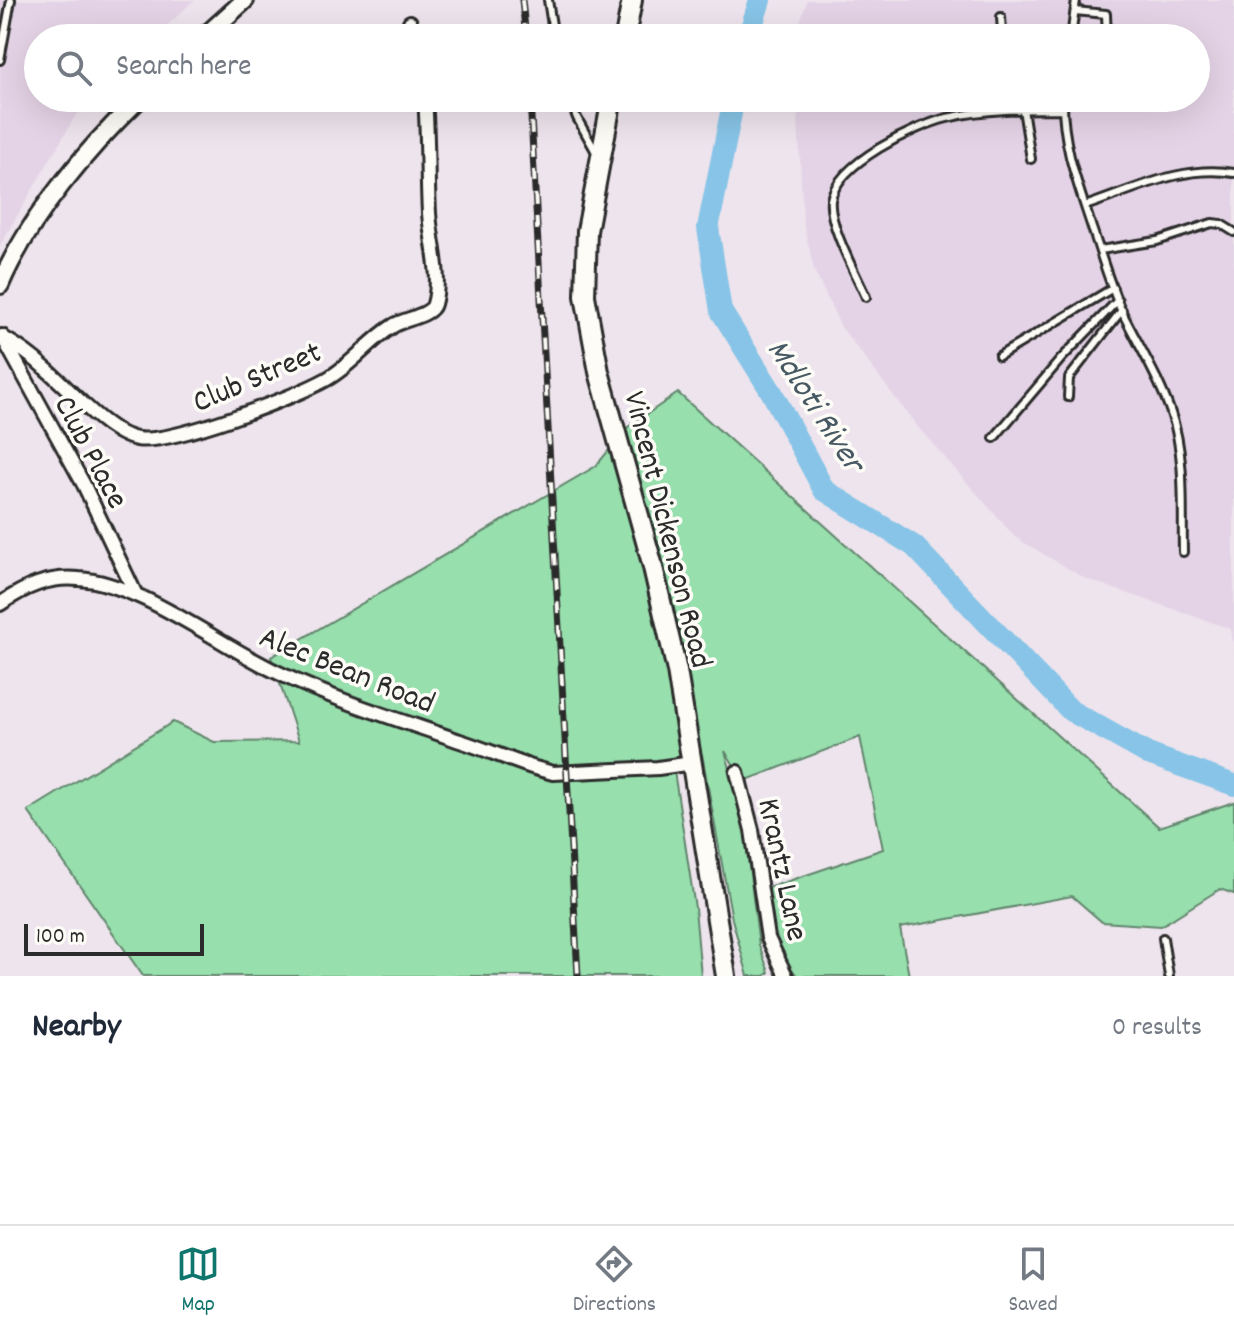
<!DOCTYPE html>
<style>
:root{--surface:#fff;--page:#f2f2f3;--text:#1f2937;--muted:#747a83;--line:#e0e1e3;--accent:#0f766e}
body{margin:0;font-family:Dekko,sans-serif;background:var(--page);color:var(--text)}
.scale{position:absolute;left:24px;bottom:20px;width:180px;box-sizing:border-box;padding-left:8px;border:4px solid #2b2b2b;border-top:0;font-size:22px;line-height:28px;white-space:nowrap;color:#2b2b2b;-webkit-text-stroke:6px #fdfcf7;paint-order:stroke}
.list{margin:0;padding:0;list-style:none}
h2{display:flex;justify-content:space-between;align-items:center;height:104px;margin:0;padding:0 32px;font-size:34px}
h2 small{font-size:26px;font-weight:400;color:var(--muted)}
.icon{flex:none;width:44px;height:44px;fill:none;stroke:currentColor;stroke-width:2;stroke-linecap:round;stroke-linejoin:round}
.map{position:relative;flex:none;width:1234px;height:976px;overflow:hidden}
.search{position:absolute;background:var(--surface);box-shadow:0 8px 32px #0002;left:24px;right:24px;top:24px;height:88px;display:flex;align-items:center;gap:20px;box-sizing:border-box;padding:0 28px;border-radius:44px;color:var(--muted);font-size:30px}
.sheet{height:248px;background:var(--surface)}
nav{display:flex;justify-content:space-around;align-items:center;box-sizing:border-box;height:112px;border-top:2px solid var(--line);background:var(--surface);font-size:22px;color:var(--muted)}
nav a{display:grid;justify-items:center;gap:4px}
nav .on{color:var(--accent)}
.map>svg:first-child{display:block}
</style>
<div class="map">
<svg width="1234" height="976" viewBox="0 0 1234 976">
<rect width="100%" height="100%" fill="#eee4ed"/>
<filter id="ink" filterUnits="userSpaceOnUse"><feTurbulence type="fractalNoise" baseFrequency=".0125" numOctaves="2"/><feDisplacementMap in="SourceGraphic" scale="16" xChannelSelector="R" yChannelSelector="G"/><feConvolveMatrix kernelMatrix="1 2 1 2 8 2 1 2 1" color-interpolation-filters="sRGB"/></filter>
<g filter="url(#ink)">
<path fill="#e4d3e6" d="M0 0H194L154 38H38V98H93L76 115 0 245Z
M807 0H1234V652L1231 629 1086 579 1016 538 916 425 841 327 814 270 803 221 797 98H1196V38H795Z"/>
<path fill="#97dfad" stroke="#61856c" stroke-width="2" d="M678 393 1159 827 1234 802V894L1220 889 1161 926 1102 922 1072 896 900 928 909 976H797C776 950 771 922 765 889L883 849 860 737 744 781 725 751 742 810 759 945 769 972 765 976H748L732 919 702 754 672 758 695 908 701 976H143L28 811 173 722 214 742 299 741 271 657 596 466 628 427Z"/>
<g fill="none" stroke-linecap="round" stroke-linejoin="round">
<path stroke="#87c4e7" stroke-width="22" d="M748 38 760 0
M734 98 708 228 721 311 771 391 824 490 914 546 1071 711 1148 754 1234 785"/>
<defs>
<path id="service" d="M548 0 554 38
M1075 11 1106 14 1107 38
M1001 17 1002 32 1013 37 1071 34
M1071 38 1076 0
M0 60 11 0
M569 98 577 118 596 152
M1063 98C1062 144 1078 185 1092 228 1102 257 1110 286 1123 314 1139 346 1159 378 1171 413 1186 456 1182 507 1183 552
M1023 109 1031 159
M1085 206C1134 190 1182 164 1234 173
M1100 250 1157 241 1212 223 1221 224 1234 232
M866 297C856 274 828 224 831 200 837 163 915 126 947 118 984 109 1026 109 1063 109
M999 356 1113 288
M1068 397 1069 378 1122 310
M994 438 1061 359 1118 300
M1163 938 1169 976"/>
<path id="minor" d="M410 22 415 38
M2 336 84 485 136 595
M2 337C18 346 32 356 46 369 69 388 107 434 137 439 170 445 295 397 327 379 352 365 369 341 393 326 403 319 431 316 434 304 442 276 431 242 429 213 427 175 428 136 425 98
M0 604C25 587 48 576 79 579 142 583 224 649 283 675 340 702 400 720 460 741 485 749 510 760 535 768L553 773 658 768 692 763
M737 772 752 830 768 938 786 976"/>
<path id="tertiary" d="M203 38 245 0
M0 285C29 217 87 149 140 98"/>
<path id="secondary" d="M625 38 632 0
M612 98 587 231 585 296 599 372 652 563 677 671 726 976"/>
</defs>
<use href="#service" stroke="#2b2b2b" stroke-width="12"/>
<use href="#minor" stroke="#2b2b2b" stroke-width="18"/>
<use href="#tertiary" stroke="#2b2b2b" stroke-width="22"/>
<use href="#secondary" stroke="#2b2b2b" stroke-width="24"/>
<use href="#service" stroke="#fdfcf7" stroke-width="6"/>
<use href="#minor" stroke="#fdfcf7" stroke-width="12"/>
<use href="#tertiary" stroke="#fdfcf7" stroke-width="16"/>
<use href="#secondary" stroke="#fdfcf7" stroke-width="18"/>
<defs>
<path id="rail" d="M522 0 526 38
M530 98 578 976"/>
</defs>
<use href="#rail" stroke="#2b2b2b" stroke-width="7"/>
<use href="#rail" stroke="#fdfcf7" stroke-width="4" stroke-dasharray="12" stroke-linecap="butt"/>
</g>
</g>
<g text-anchor="middle" stroke-width="7" stroke-linejoin="round" paint-order="stroke">
<g font-size="32" fill="#2b2b2b" stroke="#fdfcf7">
<text transform="translate(256 375) rotate(-23)" y="11">Club Street</text>
<text transform="translate(93 451) rotate(62)" y="11">Club Place</text>
<text transform="translate(670 529) rotate(76)" y="11">Vincent Dickenson Road</text>
<text transform="translate(348 668) rotate(22)" y="11">Alec Bean Road</text>
<text transform="translate(785 869) rotate(78)" y="11">Krantz Lane</text>
</g>
<g font-size="34" font-style="italic" fill="#475963" stroke="#fdfcf7">
<text transform="translate(818 404) rotate(57)" y="12">Mdloti River</text>
</g>
</g>
</svg>
<div class="scale">100 m</div>
<div class="search"><svg class="icon" aria-label="search" viewBox="0 0 24 24"><circle cx="10" cy="10" r="6"/><path d="M15 15l6 6"/></svg>Search here</div>
</div>
<section class="sheet">
<h2>Nearby<small>0 results</small></h2>
<ul class="list">
</ul>
</section>
<nav>
<a class="on"><svg class="icon" aria-label="map" viewBox="0 0 24 24"><path d="M3 6l6-2 6 2 6-2v14l-6 2-6-2-6 2zM9 4v14M15 6v14"/></svg>Map</a>
<a><svg class="icon" aria-label="directions" viewBox="0 0 24 24"><path d="M12 3l9 9-9 9-9-9zM9 14v-3h6M13 9l2 2-2 2"/></svg>Directions</a>
<a><svg class="icon" aria-label="saved" viewBox="0 0 24 24"><path d="M7 4h10v16l-5-4-5 4z"/></svg>Saved</a>
</nav>
